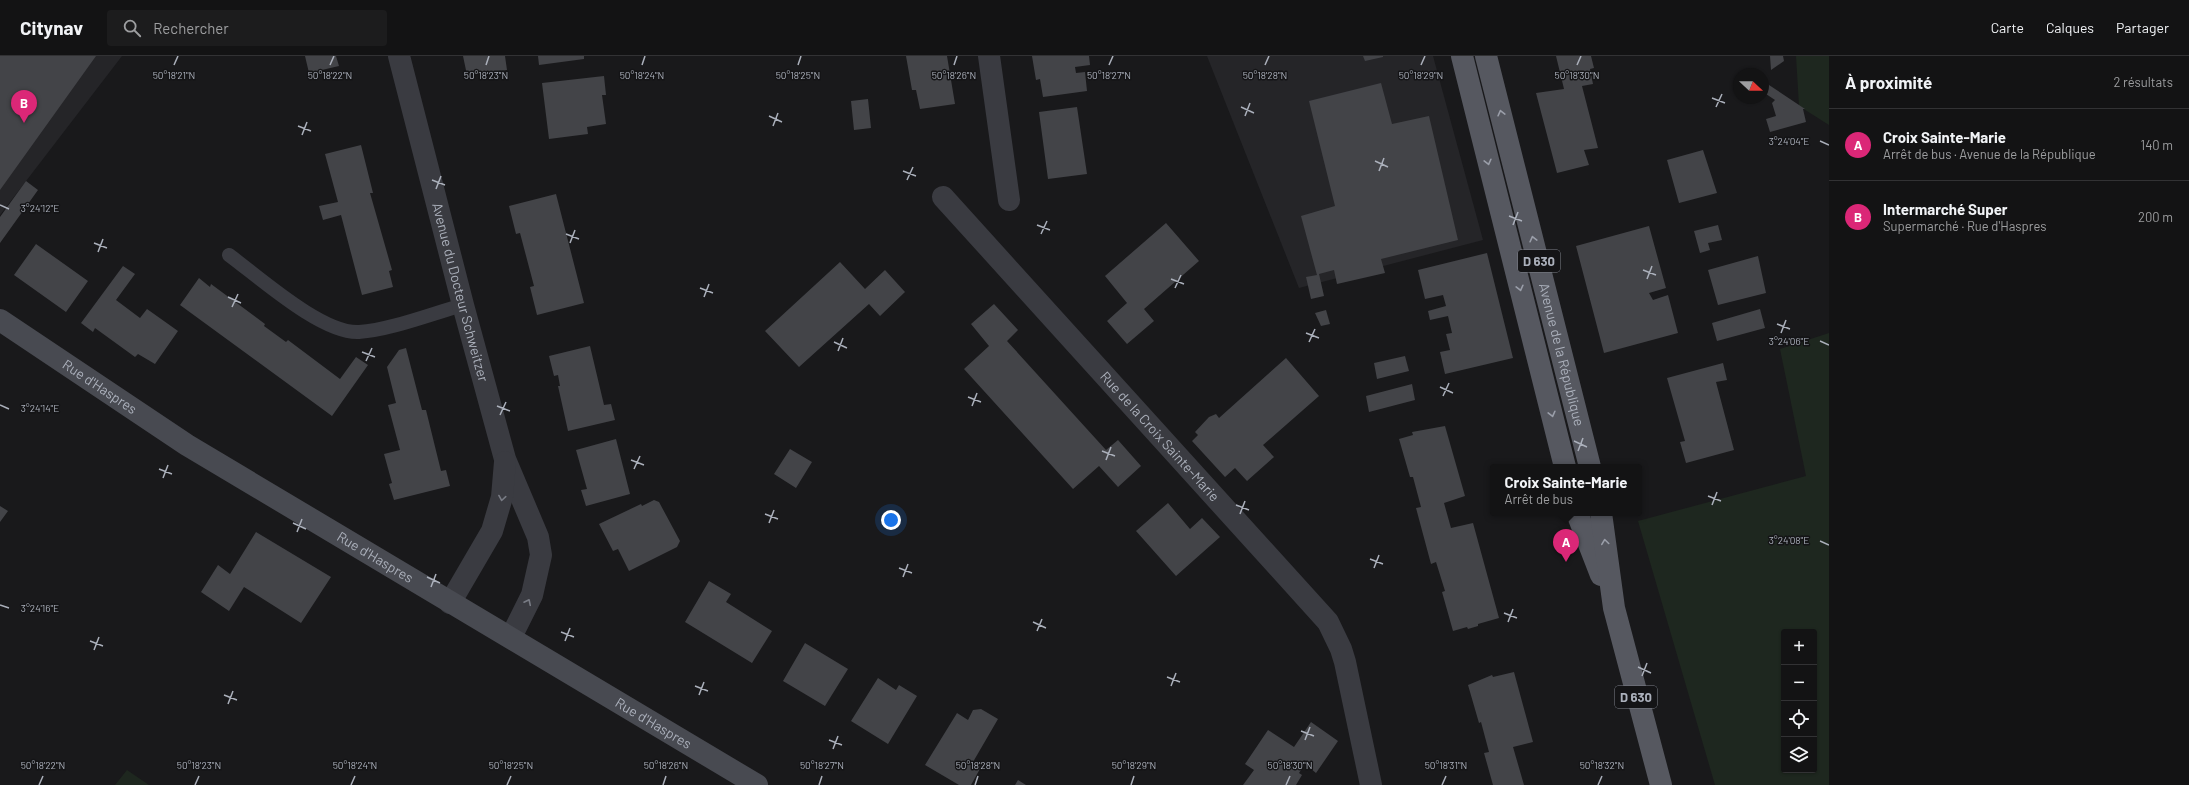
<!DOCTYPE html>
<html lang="fr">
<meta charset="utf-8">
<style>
:root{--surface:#131314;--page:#1c1c1d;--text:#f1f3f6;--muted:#9d9ea0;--line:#323234;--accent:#db2777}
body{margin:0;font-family:Barlow,sans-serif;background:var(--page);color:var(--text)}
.controls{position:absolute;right:12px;bottom:12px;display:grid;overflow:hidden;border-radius:4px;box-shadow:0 1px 3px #0004}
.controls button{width:36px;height:36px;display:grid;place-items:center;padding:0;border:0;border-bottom:1px solid var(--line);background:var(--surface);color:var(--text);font:20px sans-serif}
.compass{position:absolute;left:1733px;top:12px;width:36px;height:36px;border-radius:50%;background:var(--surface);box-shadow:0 1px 3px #0004;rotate:112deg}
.you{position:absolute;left:891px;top:464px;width:14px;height:14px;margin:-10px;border:3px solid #fff;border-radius:50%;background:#1a73e8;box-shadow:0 0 0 6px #1a73e833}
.badge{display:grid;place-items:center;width:26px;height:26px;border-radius:50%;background:var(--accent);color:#fff;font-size:13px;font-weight:700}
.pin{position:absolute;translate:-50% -33px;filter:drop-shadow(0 1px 2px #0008)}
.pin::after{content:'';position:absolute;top:21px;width:14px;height:12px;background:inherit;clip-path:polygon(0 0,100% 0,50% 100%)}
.popup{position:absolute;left:1490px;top:408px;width:152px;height:52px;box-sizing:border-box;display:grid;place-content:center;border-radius:4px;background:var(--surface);filter:drop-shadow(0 1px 3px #0005);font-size:13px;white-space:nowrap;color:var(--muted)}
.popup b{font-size:15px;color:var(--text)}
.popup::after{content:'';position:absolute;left:50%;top:100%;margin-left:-8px;border:8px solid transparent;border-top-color:var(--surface)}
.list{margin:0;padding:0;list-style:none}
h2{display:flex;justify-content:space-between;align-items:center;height:52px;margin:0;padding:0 16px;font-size:17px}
h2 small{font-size:13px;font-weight:400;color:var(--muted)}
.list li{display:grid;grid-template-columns:26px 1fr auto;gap:12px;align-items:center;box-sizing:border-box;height:72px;padding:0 16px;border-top:1px solid var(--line)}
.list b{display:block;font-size:15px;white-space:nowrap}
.list p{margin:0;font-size:13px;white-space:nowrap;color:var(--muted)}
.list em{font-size:13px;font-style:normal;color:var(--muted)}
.icon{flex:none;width:22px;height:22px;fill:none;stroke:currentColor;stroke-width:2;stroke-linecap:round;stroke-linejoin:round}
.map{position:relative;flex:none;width:1829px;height:729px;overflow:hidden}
header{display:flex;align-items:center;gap:24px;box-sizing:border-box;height:56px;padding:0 20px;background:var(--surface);border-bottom:1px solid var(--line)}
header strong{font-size:19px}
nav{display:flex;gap:22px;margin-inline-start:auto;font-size:14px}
.search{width:280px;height:36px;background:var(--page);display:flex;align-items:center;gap:10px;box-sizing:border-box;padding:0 14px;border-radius:4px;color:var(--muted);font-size:15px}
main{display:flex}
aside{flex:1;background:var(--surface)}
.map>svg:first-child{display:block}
</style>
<header>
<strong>Citynav</strong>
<div class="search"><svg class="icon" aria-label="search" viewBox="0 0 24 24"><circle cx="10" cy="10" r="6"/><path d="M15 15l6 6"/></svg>Rechercher</div>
<nav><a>Carte</a><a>Calques</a><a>Partager</a></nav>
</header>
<main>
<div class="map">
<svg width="1829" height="729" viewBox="0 0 1829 729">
<rect width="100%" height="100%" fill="#19191b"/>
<path fill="#252528" d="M0 0H122L0 159Z
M1207 0H1433L1483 184 1299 232Z"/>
<path fill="#1e271f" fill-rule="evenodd" d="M1796 0H1829V69L1799 50Z
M1829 277V729H1715L1638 465 1806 420 1780 293ZM1784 576H1814V714H1784Z
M127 714 149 729H115Z"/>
<path fill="#434448" d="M0 0H96L0 134Z
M305 0H336L339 10 309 17Z
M463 0H505L507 14 467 19Z
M538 0H584V3L539 9Z
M906 0H947L955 48 920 53 916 34H912Z
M1032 0H1089L1090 9 1075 11 1076 17 1085 16 1087 35 1043 41 1040 23 1036 24Z
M1363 0H1383V1L1365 5Z
M1556 0H1591L1594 12 1590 13 1593 28 1582 30 1598 92 1584 94 1589 109 1557 117 1536 37 1564 33Z
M1770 0H1783L1784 5 1771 14Z
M604 20 606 39H602L606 68 587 71 588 78 549 83 542 27Z
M1381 27 1392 68 1429 60 1458 184 1381 203 1385 217 1337 228 1334 214 1319 218 1324 240 1311 243 1306 221 1317 219 1301 160 1335 150 1309 45Z
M1766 27 1805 53H1803L1806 66 1770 76 1766 63 1776 60 1772 47 1775 44 1763 36Z
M868 43 871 72 854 74 851 45Z
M1077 51 1087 118 1048 123 1039 56Z
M361 89 373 137H370L392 214 389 215 393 231 362 239 341 159 323 164 319 150 338 146 325 98Z
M1703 94 1717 137 1679 147 1667 104Z
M26 125 38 134 0 187V161Z
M556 138 584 247 537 259 530 231 534 230 520 177 516 178 509 150Z
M1166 167 1199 205 1144 253 1154 265 1127 288 1107 265 1127 247 1105 220Z
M1718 169 1722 184 1708 187 1710 194 1700 197 1694 175Z
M1649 170 1666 232 1649 237 1653 244 1668 239 1678 277 1604 297 1576 190Z
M36 188 88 225 66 256 14 219Z
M1487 197 1513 302 1445 318 1440 296 1450 294 1446 278 1452 277 1448 260 1430 264 1428 255 1446 250 1443 239 1425 243 1418 214Z
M1758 200 1766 237 1718 249 1708 214Z
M840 206 865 233 885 214 905 236 880 260 869 248 799 311 765 275Z
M123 210 135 218 116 244 140 262 147 253 178 275 155 308 138 298 135 301 95 272 93 276 81 267Z
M199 222 210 231 211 228 265 268 264 270 286 286 288 284 340 323 356 301 368 309 332 360 180 249Z
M994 248 1018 274 1007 285 1106 394 1118 384 1141 410 1118 431 1099 410 1073 433 964 313 989 290 971 268Z
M1760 253 1765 272 1717 285 1712 267Z
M1326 254 1330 268 1321 270 1315 257Z
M590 290 604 349 611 348 615 364 568 375 558 330H560L558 319 554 320 549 300Z
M406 292 422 354H426L441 415 446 414 450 430 394 444 389 428 392 427 384 398 400 394 388 349 396 347 387 311 399 294Z
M1405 300 1409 315 1377 323 1374 307Z
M1286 302 1319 340 1263 389 1274 401 1247 425 1235 412 1225 421 1192 385 1198 379 1195 376 1209 361 1216 358 1219 362Z
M1723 307 1727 324 1716 326 1734 394 1686 407 1680 386 1685 385 1667 322Z
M1412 328 1415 344 1369 356 1366 340Z
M1445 370 1465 440 1444 447 1451 472 1473 467 1499 562 1478 568V570L1468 573 1467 571 1453 575 1442 536 1445 535 1436 506 1431 508 1416 452 1421 451 1413 421H1410L1399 383 1413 379 1412 376Z
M616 383 630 438 586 450 581 434 587 433 576 394Z
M790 393 812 406 796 432 774 418Z
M654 444 659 446 680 485 677 491 629 515 618 493 613 495 599 468 641 448 642 450Z
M1168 447 1190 473 1202 462 1220 481 1176 520 1136 475Z
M0 450 8 455 0 466Z
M256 476 331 521 301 567 244 531 229 555 201 536 218 509 230 518Z
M709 525 731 538 726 546 772 575 752 607 685 566Z
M805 587 848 613 825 650 783 625Z
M1514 616 1533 686 1513 691 1524 729H1493L1484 697 1489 696 1481 666 1479 667 1468 629 1492 619 1493 621Z
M878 622 896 634 899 629 917 640 888 688 851 665Z
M981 653 998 663 973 706 981 711 971 729H959L925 709 957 657 968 664 973 654Z
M1311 666 1338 685 1316 717 1305 708 1299 717 1302 719 1296 729H1243L1254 714 1245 708 1268 674 1294 691Z
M1018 724 1026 729H1015Z"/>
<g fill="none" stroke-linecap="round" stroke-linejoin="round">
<path stroke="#3a3b41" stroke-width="14" d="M229 199C259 221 322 278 359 276 390 274 431 258 463 249"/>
<g stroke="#3a3b41" stroke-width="22">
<path id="s1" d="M399 0 463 249 505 403 538 481 541 499 532 539 511 581"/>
<path d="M989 0 1009 144"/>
<path id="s2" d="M943 141 1328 566 1341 593 1345 606 1371 729"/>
<path d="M450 547 492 475 502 441 505 406"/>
</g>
<path stroke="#484a51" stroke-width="22" id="s3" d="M0 264 187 389 757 729"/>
<g stroke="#565860" stroke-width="22">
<path d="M1462 0 1565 411"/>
<path id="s4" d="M1486 0 1590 411"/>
<path d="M1577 457 1601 519"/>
<path d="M1601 457 1614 552 1661 729"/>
</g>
</g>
<defs><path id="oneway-chevron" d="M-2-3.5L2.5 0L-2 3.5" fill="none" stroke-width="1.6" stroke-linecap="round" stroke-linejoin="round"/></defs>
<g stroke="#9a9ea9">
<use href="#oneway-chevron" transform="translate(1501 57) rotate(-104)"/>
<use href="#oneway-chevron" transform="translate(1488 106) rotate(76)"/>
<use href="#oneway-chevron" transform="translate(1533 183) rotate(-104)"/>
<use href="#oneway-chevron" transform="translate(1520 232) rotate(76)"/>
<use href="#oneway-chevron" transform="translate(1552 358) rotate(76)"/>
<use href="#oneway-chevron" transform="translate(1605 486) rotate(-98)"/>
</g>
<g stroke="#787b84">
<use href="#oneway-chevron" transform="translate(502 442) rotate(99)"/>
<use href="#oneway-chevron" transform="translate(528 546) rotate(-64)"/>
</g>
<path fill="none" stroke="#abb0bb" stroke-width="1.5" d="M174 9 178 0M330 9 334 0M486 9 489 0M642 9 645 0M798 9 801 0M954 9 957 0M1109 9 1113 0M1265 9 1269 0M1421 9 1425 0M1577 9 1581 0M1712 42 1725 47M1241 51 1254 57M1716 51 1722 38M769 60 782 66M1245 60 1250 47M298 70 311 75M773 70 778 57M302 79 307 66M1820 85 1829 89M1375 105 1388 111M903 115 916 120M1379 115 1384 102M432 124 445 129M907 124 913 111M436 133 441 120M0 149 9 153M1509 160 1522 165M1037 169 1050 174M1513 169 1518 156M566 178 579 183M1041 178 1047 165M94 187 107 192M570 187 575 174M98 196 103 183M1643 214 1656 219M1171 223 1184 228M1647 223 1652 210M700 232 713 237M1175 232 1181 219M228 241 241 247M704 241 709 228M232 251 238 238M1777 268 1790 273M1306 277 1319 282M1781 277 1786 264M1820 285 1829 289M834 286 847 292M1309 286 1315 273M838 295 843 282M362 296 375 301M366 305 372 292M1440 331 1453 337M1443 340 1449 327M968 341 981 346M0 349 9 353M497 350 510 355M972 350 977 337M500 359 506 346M1574 385 1587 391M1102 395 1115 400M1578 395 1583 382M631 404 644 409M1106 404 1111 391M159 413 172 418M634 413 640 400M163 422 168 409M1708 440 1721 445M1236 449 1249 454M1712 449 1717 436M765 458 778 463M1240 458 1245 445M293 467 306 473M769 467 774 454M297 476 302 463M1820 485 1829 489M1370 503 1383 508M899 512 912 517M1374 512 1379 499M427 521 440 527M903 521 908 508M431 531 436 518M0 549 9 552M1504 557 1517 562M1033 566 1046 572M1508 566 1513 553M1037 575 1042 563M561 576 574 581M90 585 103 590M565 585 570 572M94 594 99 581M1638 611 1651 617M1642 620 1647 607M1167 621 1180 626M695 630 708 635M1171 630 1176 617M224 639 237 644M699 639 704 626M228 648 233 635M1301 675 1314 680M829 684 842 689M1305 684 1310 671M833 693 838 680M39 729 43 720M195 729 199 720M351 729 355 720M507 729 511 720M663 729 666 720M819 729 822 720M975 729 978 720M1131 729 1134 720M1286 729 1290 720M1442 729 1446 720M1598 729 1602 720"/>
<g text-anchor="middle" stroke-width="3" stroke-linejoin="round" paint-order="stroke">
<g fill="#141416" stroke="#7e818a" stroke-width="1">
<rect x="1518" y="194" width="42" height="22" rx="3"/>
<rect x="1615" y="630" width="42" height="22" rx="3"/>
</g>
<g font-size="13" font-weight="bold" fill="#abb0bb">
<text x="1539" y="210">D 630</text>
<text x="1636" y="646">D 630</text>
</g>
<g font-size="14" fill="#abb0bb" stroke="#141416">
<text dy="5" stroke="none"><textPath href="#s1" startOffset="244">Avenue du Docteur Schweitzer</textPath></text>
<text dy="5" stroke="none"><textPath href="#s4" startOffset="308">Avenue de la République</textPath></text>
<text dy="5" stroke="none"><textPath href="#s3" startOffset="120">Rue d'Haspres</textPath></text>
<text dy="5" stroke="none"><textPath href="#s2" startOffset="323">Rue de la Croix Sainte-Marie</textPath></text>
<text dy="5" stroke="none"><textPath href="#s3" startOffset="444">Rue d'Haspres</textPath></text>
<text dy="5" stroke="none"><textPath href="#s3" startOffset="768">Rue d'Haspres</textPath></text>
</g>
</g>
<g font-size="10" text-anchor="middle" fill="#abb0bb" stroke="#141416" stroke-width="3" stroke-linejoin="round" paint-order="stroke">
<text x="174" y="23">50°18'21"N</text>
<text x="330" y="23">50°18'22"N</text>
<text x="486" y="23">50°18'23"N</text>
<text x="642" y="23">50°18'24"N</text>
<text x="798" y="23">50°18'25"N</text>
<text x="954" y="23">50°18'26"N</text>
<text x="1109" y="23">50°18'27"N</text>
<text x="1265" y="23">50°18'28"N</text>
<text x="1421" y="23">50°18'29"N</text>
<text x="1577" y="23">50°18'30"N</text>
<text x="1789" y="89">3°24'04"E</text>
<text x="40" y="156">3°24'12"E</text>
<text x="1789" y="289">3°24'06"E</text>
<text x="40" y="356">3°24'14"E</text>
<text x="1789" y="488">3°24'08"E</text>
<text x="40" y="556">3°24'16"E</text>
<text x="43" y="713">50°18'22"N</text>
<text x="199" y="713">50°18'23"N</text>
<text x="355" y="713">50°18'24"N</text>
<text x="511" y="713">50°18'25"N</text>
<text x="666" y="713">50°18'26"N</text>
<text x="822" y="713">50°18'27"N</text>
<text x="978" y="713">50°18'28"N</text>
<text x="1134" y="713">50°18'29"N</text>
<text x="1290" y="713">50°18'30"N</text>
<text x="1446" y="713">50°18'31"N</text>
<text x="1602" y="713">50°18'32"N</text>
</g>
</svg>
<div class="controls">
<button>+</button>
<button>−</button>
<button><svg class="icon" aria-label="locate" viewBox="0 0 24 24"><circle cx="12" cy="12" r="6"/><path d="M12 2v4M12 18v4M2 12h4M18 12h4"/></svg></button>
<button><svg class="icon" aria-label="layers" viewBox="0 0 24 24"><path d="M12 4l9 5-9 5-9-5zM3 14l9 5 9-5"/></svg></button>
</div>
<svg class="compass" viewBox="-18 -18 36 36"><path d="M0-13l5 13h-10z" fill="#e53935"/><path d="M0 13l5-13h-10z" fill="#9d9ea0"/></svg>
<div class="you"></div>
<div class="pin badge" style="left:1566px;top:506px">A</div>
<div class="popup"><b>Croix Sainte-Marie</b>Arrêt de bus</div>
<div class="pin badge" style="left:24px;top:67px">B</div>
</div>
<aside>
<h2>À proximité<small>2 résultats</small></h2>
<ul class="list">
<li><span class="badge">A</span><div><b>Croix Sainte-Marie</b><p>Arrêt de bus · Avenue de la République</p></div><em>140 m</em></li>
<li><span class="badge">B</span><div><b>Intermarché Super</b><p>Supermarché · Rue d'Haspres</p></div><em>200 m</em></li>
</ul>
</aside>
</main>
